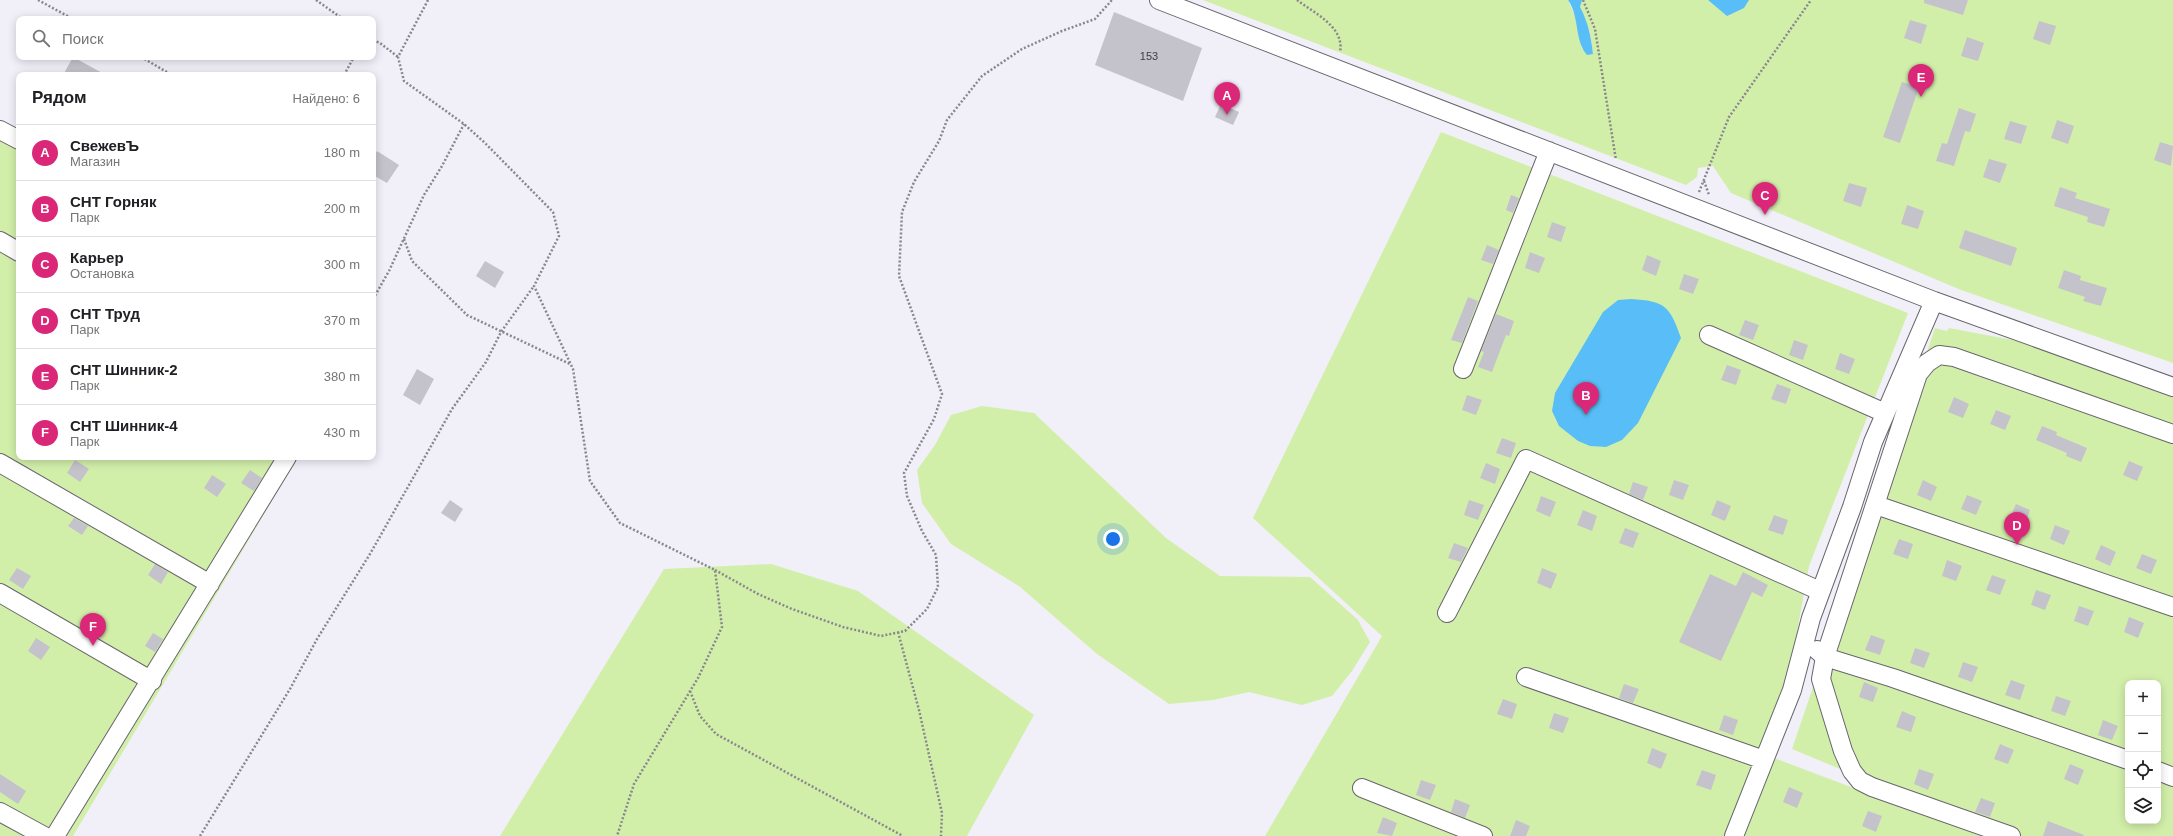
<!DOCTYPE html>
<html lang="ru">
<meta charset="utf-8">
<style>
:root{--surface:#fff;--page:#f2f2f2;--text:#202124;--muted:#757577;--line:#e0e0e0;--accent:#db2777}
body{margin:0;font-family:Arial,sans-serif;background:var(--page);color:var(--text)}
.controls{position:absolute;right:12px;bottom:12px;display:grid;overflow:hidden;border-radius:8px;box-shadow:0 2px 10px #0003}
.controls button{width:36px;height:36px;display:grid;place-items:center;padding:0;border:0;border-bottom:1px solid var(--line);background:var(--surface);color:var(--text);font:20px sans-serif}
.you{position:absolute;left:1113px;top:539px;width:14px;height:14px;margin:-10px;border:3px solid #fff;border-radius:50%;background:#1a73e8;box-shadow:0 0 0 6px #1a73e833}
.badge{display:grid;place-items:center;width:26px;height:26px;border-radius:50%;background:var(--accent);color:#fff;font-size:13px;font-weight:700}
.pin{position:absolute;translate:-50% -33px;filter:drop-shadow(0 1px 2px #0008)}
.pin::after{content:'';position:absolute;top:21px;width:14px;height:12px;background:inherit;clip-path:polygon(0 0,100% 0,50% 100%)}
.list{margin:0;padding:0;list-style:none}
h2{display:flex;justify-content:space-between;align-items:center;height:52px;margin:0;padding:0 16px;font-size:17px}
h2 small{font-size:13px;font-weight:400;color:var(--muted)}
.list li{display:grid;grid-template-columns:26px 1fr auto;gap:12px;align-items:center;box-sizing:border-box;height:56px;padding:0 16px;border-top:1px solid var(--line)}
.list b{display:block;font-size:15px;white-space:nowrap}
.list p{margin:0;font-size:13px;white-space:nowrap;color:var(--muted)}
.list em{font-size:13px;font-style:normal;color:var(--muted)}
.icon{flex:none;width:22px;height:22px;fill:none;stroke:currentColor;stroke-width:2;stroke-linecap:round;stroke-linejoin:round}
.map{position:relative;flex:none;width:2173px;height:836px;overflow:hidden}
.search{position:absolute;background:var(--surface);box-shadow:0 2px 10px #0003;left:16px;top:16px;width:360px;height:44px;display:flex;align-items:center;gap:10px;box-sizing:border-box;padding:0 14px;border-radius:8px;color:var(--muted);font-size:15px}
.panel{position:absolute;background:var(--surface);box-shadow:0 2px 10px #0003;left:16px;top:72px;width:360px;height:388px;border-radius:8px}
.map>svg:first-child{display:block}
</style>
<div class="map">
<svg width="2173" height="836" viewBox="0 0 2173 836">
<rect width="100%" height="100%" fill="#f1eff8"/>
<path fill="#d2efaa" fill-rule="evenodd" d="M1203 0H1568L1576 18 1582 49 1593 54C1591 36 1588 22 1579 7L1582 0H2173V363L1961 290 1731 193 1713 166 1698 168 1697 177 1686 185Z
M0 128 19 138V457H298L73 836H0Z
M1441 132 1908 313 1809 566 1774 758 1981 836H1265L1382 636 1253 518Z
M1935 328 1947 331 1949 328 2018 341 2173 396V836H2001L1792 749ZM2128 683H2158V821H2128Z
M982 406 1034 413 1166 538 1220 576 1310 577 1358 620 1370 642 1352 671 1332 696 1302 705 1249 692 1213 700 1169 704 1097 654 1019 586 951 544 922 503 917 470 935 445 951 415Z
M771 564 858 591 1034 715 967 836H500L664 569Z"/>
<path fill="#59bef7" d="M1568 0H1582L1580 7C1588 22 1591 36 1593 54L1587 55C1574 40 1580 17 1568 0Z
M1708 0H1749L1744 8 1727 16Z
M1631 299C1665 301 1670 306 1681 338L1638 423 1622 440 1606 447 1590 446 1578 441 1559 426 1552 411 1555 393 1603 312 1618 300Z"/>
<path fill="#c4c2cb" d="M1924 0H1968L1963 15 1924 3Z
M1114 12 1202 48 1183 101 1095 65Z
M1910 20 1927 25 1921 44 1904 38Z
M2039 21 2056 26 2050 45 2033 39Z
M1967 37 1984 43 1978 61 1961 56Z
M73 57 106 75H63Z
M1902 82 1919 87 1900 143 1883 137Z
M1221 104 1239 112 1233 125 1215 117Z
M1959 108 1976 114 1970 132 1965 131 1954 166 1936 161 1942 143 1947 144Z
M2057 120 2074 126 2068 144 2051 138Z
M2010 121 2027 126 2021 144 2004 139Z
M2160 142 2173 146 2171 166 2154 160Z
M377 151 399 165 387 183 373 175V158Z
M1989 159 2007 164 2000 183 1983 177Z
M1849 183 1867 188 1861 207 1843 201Z
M2060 187 2077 193 2075 198 2110 209 2104 227 2087 222 2088 217 2054 206Z
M1511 195 1519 198 1513 213 1506 210Z
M1907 205 1924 211 1918 229 1901 224Z
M1552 222 1566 227 1561 242 1547 237Z
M1965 230 2017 248 2011 266 1959 248Z
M1487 245 1499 250 1493 264 1481 260Z
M1530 252 1545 258 1539 273 1525 268Z
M1647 255 1661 261 1656 276 1642 270Z
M485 261 504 272 495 288 476 276Z
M2064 270 2081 276 2080 280 2107 288 2101 306 2083 301 2085 297 2058 288Z
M1684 274 1699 279 1693 294 1679 289Z
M1468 297 1478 301 1462 343 1451 340Z
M1496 314 1514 321 1509 336 1506 335 1492 372 1478 367 1484 352 1481 351Z
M1745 320 1759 325 1753 340 1739 335Z
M1794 340 1808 345 1803 360 1789 355Z
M1840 353 1855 359 1849 374 1835 369Z
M1727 365 1741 370 1736 385 1721 380Z
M417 369 434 379 420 405 403 395Z
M1777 384 1791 389 1786 404 1771 399Z
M1467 395 1482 400 1476 415 1462 410Z
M1954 397 1969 404 1963 418 1948 412Z
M1996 410 2011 416 2005 430 1990 424Z
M2042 426 2057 432 2056 435 2087 448 2081 462 2066 456 2067 453 2036 440Z
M1502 438 1516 443 1511 458 1496 453Z
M75 460 89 469 80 482 67 473Z
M2129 461 2143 467 2137 481 2123 475Z
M1486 463 1500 469 1495 484 1480 478Z
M250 470 262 478 254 491 241 483Z
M212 475 226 484 217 497 204 488Z
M1674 480 1689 485 1683 500 1669 495Z
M1923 480 1937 487 1931 501 1917 495Z
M1633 482 1648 487 1643 500 1629 494Z
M1967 495 1982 501 1976 515 1961 509Z
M1541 496 1556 502 1550 517 1536 511Z
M450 500 463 509 455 522 441 513Z
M1469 500 1484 505 1478 520 1464 515Z
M1717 500 1731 506 1725 521 1711 515Z
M2016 504 2030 510 2025 525 2010 518Z
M1583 510 1597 516 1592 531 1577 525Z
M1774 515 1788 520 1783 535 1768 530Z
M74 518 88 526 82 535 68 526Z
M2055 525 2070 531 2064 545 2050 539Z
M1625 528 1639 533 1633 548 1619 543Z
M1899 539 1913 544 1908 559 1893 554Z
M1454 543 1468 548 1461 562 1448 558Z
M2101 545 2116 552 2110 566 2095 559Z
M2142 554 2157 560 2151 574 2136 568Z
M1947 560 1962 566 1956 581 1942 576Z
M155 564 168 572 161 584 148 575Z
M17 568 31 576 23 589 9 580Z
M1542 568 1557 574 1551 589 1537 583Z
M1743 572 1768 585 1762 597 1752 592 1721 661 1679 642 1710 574 1736 586Z
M1992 575 2006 580 2000 595 1986 590Z
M2036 590 2051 595 2045 610 2031 605Z
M2079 606 2094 611 2088 626 2074 621Z
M2129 617 2144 623 2138 638 2124 632Z
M153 633 163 639 155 652 145 646Z
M1871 635 1885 640 1880 655 1865 650Z
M36 638 50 647 41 660 28 651Z
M1915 648 1930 653 1924 668 1910 663Z
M1963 662 1978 667 1972 682 1958 677Z
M2011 680 2025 685 2020 700 2005 695Z
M1864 682 1878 688 1873 702 1859 697Z
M1624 684 1639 689 1633 703 1619 698Z
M2056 696 2071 701 2065 716 2051 711Z
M1503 699 1517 704 1512 719 1497 714Z
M1902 711 1916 717 1911 732 1896 727Z
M1554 713 1569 718 1563 733 1549 728Z
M1724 715 1738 720 1733 735 1719 730Z
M2103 720 2118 726 2112 740 2098 735Z
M2000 744 2014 750 2008 764 1994 759Z
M1652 748 1667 754 1661 769 1647 763Z
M2070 764 2084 770 2078 785 2064 779Z
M1919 769 1934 774 1928 790 1914 784Z
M1702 770 1716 775 1711 790 1696 785Z
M0 774 26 791 18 804 0 792Z
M1421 780 1436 785 1430 800 1416 795Z
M1789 787 1803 793 1797 808 1783 802Z
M1981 798 1995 803 1990 817 1975 812Z
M1455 799 1470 805 1465 818 1451 812Z
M1868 811 1882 816 1876 832 1862 826Z
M1383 817 1397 823 1392 836 1377 833Z
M1516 820 1530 826 1526 836H1510Z
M2048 821 2084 835 2083 836H2043Z"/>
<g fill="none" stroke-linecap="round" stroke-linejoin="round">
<defs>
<path id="minor" d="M1159 0 1934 301 2173 387
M0 130 19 140
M0 241 19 252
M1709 335 1885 413
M1463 369 1549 151
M0 463 210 584
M1876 505 2173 607
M0 593 152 681
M1447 613 1526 459 1820 591
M1817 650 1825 657 1893 678 2128 760
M1526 677 1764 760
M2158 771 2173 777
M1362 788 1483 836
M0 812 44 836
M55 836 287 457
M1734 836 1792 690 1811 618 1852 507 1873 442 1934 301
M2011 836 1872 787 1860 781 1852 771 1843 751 1821 679 1825 657 1918 374 1927 363 1939 355 1954 357 2173 434"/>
</defs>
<use href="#minor" stroke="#68666d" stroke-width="20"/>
<path stroke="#89878d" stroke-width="2.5" stroke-dasharray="2 2" stroke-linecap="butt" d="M38 0 73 19
M316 0 343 19
M428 0 398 57 404 81 464 124 485 143 553 212 559 236 534 286 573 369 590 481 620 523 715 570 722 627 698 678 634 784 617 836
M1297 0C1314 13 1345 27 1340 52
M1583 0 1595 29 1616 160
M373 40 380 43 398 57
M141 57 172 75
M344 75 354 57
M1704 181 1709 195
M1699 192 1729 117 1811 0
M404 239 412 261 467 315 570 364
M373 299 389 271 424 195 442 166 464 124
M715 570 758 594 792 609 843 627 881 636 905 631 927 609 938 587 936 555 922 531 907 496 904 473 934 419 942 394 899 276 902 212 914 182 939 141 947 120 982 76 1022 49 1062 31 1095 19 1112 0
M898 632 919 710 942 813 941 836
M690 691 700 716 716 734 903 836
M200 836 290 689 317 639 370 554 452 409 486 362 501 332 534 286"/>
<use href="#minor" stroke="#fff" stroke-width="18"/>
</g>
<g text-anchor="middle" stroke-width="3" stroke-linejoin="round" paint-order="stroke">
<g font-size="11" fill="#3d3c40">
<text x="1149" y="60">153</text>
</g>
</g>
</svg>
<div class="controls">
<button>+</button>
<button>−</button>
<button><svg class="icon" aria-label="locate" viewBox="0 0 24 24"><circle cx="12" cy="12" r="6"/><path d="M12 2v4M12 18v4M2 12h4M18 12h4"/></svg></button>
<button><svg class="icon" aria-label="layers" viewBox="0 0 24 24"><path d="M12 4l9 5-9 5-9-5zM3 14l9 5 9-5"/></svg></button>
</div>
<div class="you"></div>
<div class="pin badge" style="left:1227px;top:115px">A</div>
<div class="pin badge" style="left:1586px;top:415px">B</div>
<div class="pin badge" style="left:1765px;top:215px">C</div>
<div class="pin badge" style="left:2017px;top:545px">D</div>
<div class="pin badge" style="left:1921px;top:97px">E</div>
<div class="pin badge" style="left:93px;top:646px">F</div>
<div class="search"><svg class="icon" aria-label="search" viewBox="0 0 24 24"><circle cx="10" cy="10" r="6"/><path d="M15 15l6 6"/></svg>Поиск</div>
<section class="panel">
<h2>Рядом<small>Найдено: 6</small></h2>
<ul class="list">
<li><span class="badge">A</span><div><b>СвежевЪ</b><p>Магазин</p></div><em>180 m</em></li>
<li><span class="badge">B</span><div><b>СНТ Горняк</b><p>Парк</p></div><em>200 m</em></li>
<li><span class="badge">C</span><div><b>Карьер</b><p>Остановка</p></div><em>300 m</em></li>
<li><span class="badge">D</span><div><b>СНТ Труд</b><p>Парк</p></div><em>370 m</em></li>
<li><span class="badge">E</span><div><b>СНТ Шинник-2</b><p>Парк</p></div><em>380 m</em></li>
<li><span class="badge">F</span><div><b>СНТ Шинник-4</b><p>Парк</p></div><em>430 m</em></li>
</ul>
</section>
</div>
